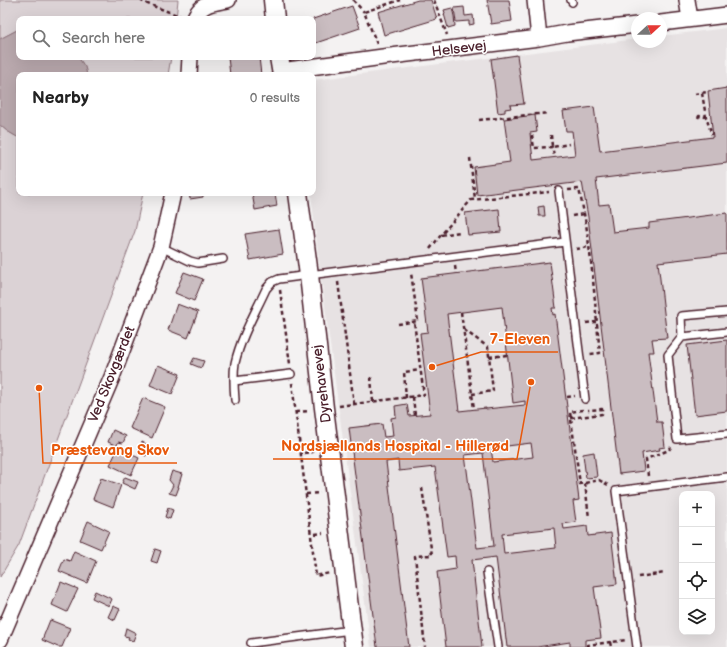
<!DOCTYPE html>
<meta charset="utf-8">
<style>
:root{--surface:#fff;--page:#f6f6f6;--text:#222;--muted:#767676;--line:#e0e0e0}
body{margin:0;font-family:"Balsamiq Sans",sans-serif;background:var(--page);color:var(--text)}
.controls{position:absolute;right:12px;bottom:12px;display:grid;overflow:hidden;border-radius:8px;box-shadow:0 4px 16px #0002}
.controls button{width:36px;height:36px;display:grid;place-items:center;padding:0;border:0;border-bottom:1px solid var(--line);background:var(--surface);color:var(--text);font:20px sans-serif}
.compass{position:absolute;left:631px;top:12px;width:36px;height:36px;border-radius:50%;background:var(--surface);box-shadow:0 4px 16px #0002;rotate:69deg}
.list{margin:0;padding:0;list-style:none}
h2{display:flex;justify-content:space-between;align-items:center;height:52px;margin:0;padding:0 16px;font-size:17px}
h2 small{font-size:13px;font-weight:400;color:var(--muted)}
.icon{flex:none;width:22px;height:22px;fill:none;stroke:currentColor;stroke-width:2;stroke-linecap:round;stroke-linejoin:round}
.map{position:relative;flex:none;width:727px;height:647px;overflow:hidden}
.search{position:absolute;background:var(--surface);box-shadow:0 4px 16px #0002;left:16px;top:16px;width:300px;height:44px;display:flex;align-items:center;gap:10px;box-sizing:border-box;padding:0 14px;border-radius:8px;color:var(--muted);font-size:15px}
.panel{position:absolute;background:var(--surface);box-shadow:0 4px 16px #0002;left:16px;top:72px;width:300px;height:124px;border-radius:8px}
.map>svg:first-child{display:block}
</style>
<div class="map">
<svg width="727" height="647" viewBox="0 0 727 647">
<rect width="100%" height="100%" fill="#f4f2f2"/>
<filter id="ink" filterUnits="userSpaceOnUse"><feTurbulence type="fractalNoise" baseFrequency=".025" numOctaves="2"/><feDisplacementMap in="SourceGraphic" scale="8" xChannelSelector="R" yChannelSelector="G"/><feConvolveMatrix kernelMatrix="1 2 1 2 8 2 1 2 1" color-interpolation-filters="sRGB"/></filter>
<g filter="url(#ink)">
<path fill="#e7e2e3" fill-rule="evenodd" d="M727 28V647H371L320 270 311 193H313V80L637 39V42H661V36ZM682 494H712V632H682Z"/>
<path fill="#dbd2d5" stroke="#927880" d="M0 0H178L176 19H19V29L0 39Z
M78 57H171L168 75H87L85 67Z
M0 125 7 131 19 138V193H143L135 231 19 545 0 577Z"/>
<path fill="#baa9ae" stroke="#8d727a" d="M19 29V57H78L85 67 87 75H19V138L7 131 0 125V39Z"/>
<path fill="#cabdc1" stroke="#4a1f2b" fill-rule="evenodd" d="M418 0H431L437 19 384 35 378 12Z
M487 0H509L512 21 491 24Z
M352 6 360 28 313 44V19Z
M464 7 465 16 473 15 474 24 469 25V21L456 22 454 8Z
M452 8 454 16 455 26 448 28 444 14 445 13 444 10Z
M517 55 524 104 510 105 511 108 505 109V112L498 113 491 59Z
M228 57H259L261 75H230Z
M727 88V163L596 179 599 205 609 204 613 232 649 228V223L727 213V254L658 262 667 338 652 339 654 352H648L657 422H662L665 447 659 448 660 450 642 453 644 471 619 474 588 217 582 182 477 195 474 167 510 162 504 119 535 115 537 132 530 133 533 160 575 155 572 131H566L563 111 594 107 600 151 713 137 708 91Z
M189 193H203V197L190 199Z
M252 193H275L277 206 255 210Z
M544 206 545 216H539L538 207Z
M499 209 501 232 468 235 465 213Z
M279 229 283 254 250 260 245 234Z
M550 262 556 308H552L553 315 555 314 579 500 573 501 576 522 563 524 564 529 587 526 588 536 611 533 617 584 594 587 601 638 585 640V647H570V642L537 647H507L496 557 472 560 482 647H446L437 572 456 569 455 556 447 557 435 467 399 471 398 460 386 462 409 647H377L349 428 382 424 384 437 393 436 391 418 396 417 395 406 407 404 409 416 430 414 420 333 428 332 421 278ZM502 307 513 403 525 401V405L486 409V408L459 411 447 314ZM531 443 533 457 493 462 491 448ZM483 453 494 546 477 548 465 455ZM554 528 556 548 504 554 502 534Z
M184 272 203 279 194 301 175 293Z
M177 304 198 312 188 338 168 330Z
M727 340V411L695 415 687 345Z
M194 358 204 361 201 368 191 364Z
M158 365 180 374 172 394 150 385Z
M143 398 165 407 152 438 130 428Z
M113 430 126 436 123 443 118 442 117 446 108 442Z
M142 442 150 446 146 456 138 453Z
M118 448 139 458 131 475 110 465Z
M594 452 597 477 586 478 583 454Z
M172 471 182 474 178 487H179L176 495 169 493 173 485 169 480Z
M125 477 138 482 135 489 122 483Z
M101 478 121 485 113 507 93 499Z
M168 508 173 510 170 519 165 517Z
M88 521 109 531 101 549 80 540Z
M155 549 161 551 157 563 151 561Z
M74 551 96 561 87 583 59 571 64 559 70 561Z
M61 582 78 589 67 612 52 605Z
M95 591 112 599 109 606 92 598Z
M113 606 120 609 115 620 108 617Z
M50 620 70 628 62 647H58L42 640Z
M126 628 136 633 133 641 128 639 129 637 124 636Z"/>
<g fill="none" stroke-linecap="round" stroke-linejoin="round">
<defs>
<path id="service" d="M571 0 572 2
M559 191 585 399
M161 247 190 261 198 263 223 259
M727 332 682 337 668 355 677 439 727 434
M682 337 681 316 727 312
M234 381 291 374
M235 400C234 388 233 375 235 363 241 337 255 313 266 289L272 282 279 279 309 275 565 242
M487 572 498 647
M251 643 351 630
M637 647 616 491 727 477"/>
<path id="minor" d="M535 0 539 38
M687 0 690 19
M194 19C201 3 212 3 228 0
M661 23 727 15
M281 71 383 57 539 38 567 33 637 25
M189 75 190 57
M0 640 112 377 161 247 173 193"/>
<path id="tertiary" d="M273 0 275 19
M279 57 282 75
M298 193 309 275 324 408 354 647"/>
</defs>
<use href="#service" stroke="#4a1f2b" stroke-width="10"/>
<use href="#minor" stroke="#4a1f2b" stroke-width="18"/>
<use href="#tertiary" stroke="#4a1f2b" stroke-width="21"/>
<path stroke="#4a1f2b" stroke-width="2.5" stroke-dasharray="4 3" stroke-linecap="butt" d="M140 0 145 3 180 16
M353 0 364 12
M434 0 447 35
M377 44 364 12 400 0
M702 93 706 117 712 135
M695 94 707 92
M698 118 699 116 706 117
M479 120 548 113
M532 135 534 148 552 147 554 155
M551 135 552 147 569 144
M470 158 475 199
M568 190 579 189C583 208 587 227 589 246 594 282 596 318 600 353L590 354
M572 216 584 214
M441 235 460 232
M430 249 441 235 471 200 549 192
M576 249 589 247
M455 266 456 273
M338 282 354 404
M280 290 290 364
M461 312 474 409
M586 323 596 322
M398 324 418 321 411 273
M464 330 488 347 493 391 472 394
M489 357 508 355
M371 377 373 402
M292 383 316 576 320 575 330 573
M413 397 415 416
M567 397 575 396
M406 398 404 372 420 370
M339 406 424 395 414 322
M583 410 570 412 580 484 599 480 608 485
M296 412 309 411
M571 418 602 414V409L588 410
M304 453 313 452
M648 476 646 459 669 450 671 447
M585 483 589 518
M422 488 432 555 415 556 425 647
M306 494 320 493
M315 534 323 533
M638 577 665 573
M610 642 611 647
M588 647V645L627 640"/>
<use href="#service" stroke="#fff" stroke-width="7"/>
<use href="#minor" stroke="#fff" stroke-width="15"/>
<use href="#tertiary" stroke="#fff" stroke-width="18"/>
</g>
</g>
<g text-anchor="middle" stroke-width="3" stroke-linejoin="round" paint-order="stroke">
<g font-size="14" fill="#4a1f2b" stroke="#fff">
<text transform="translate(459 48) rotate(-7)" y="5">Helsevej</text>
<text transform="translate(111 374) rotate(-68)" y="5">Ved Skovgærdet</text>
<text transform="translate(321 384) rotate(-97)" y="5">Dyrehavevej</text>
</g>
</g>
<path fill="none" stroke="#e8590c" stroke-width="1.5" d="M432 367L481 352H558M531 382L517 459H273M39 388L43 463H177"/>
<g fill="#e8590c" stroke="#fff" stroke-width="1.5">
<circle cx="432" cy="367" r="4"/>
<circle cx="531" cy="382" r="4"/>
<circle cx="39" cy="388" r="4"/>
</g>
<g font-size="15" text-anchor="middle" font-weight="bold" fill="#e8590c" stroke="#fff" stroke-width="3" stroke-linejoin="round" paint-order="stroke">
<text x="520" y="344">7-Eleven</text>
<text x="395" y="451">Nordsjællands Hospital - Hillerød</text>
<text x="110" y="455">Præstevang Skov</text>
</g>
</svg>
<div class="controls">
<button>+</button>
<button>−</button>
<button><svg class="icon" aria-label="locate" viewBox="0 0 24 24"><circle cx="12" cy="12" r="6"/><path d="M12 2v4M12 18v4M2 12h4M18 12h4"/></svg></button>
<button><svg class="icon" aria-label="layers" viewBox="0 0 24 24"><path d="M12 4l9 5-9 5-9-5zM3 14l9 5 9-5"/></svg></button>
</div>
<svg class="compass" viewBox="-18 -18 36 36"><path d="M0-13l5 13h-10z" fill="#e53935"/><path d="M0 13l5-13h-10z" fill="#767676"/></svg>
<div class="search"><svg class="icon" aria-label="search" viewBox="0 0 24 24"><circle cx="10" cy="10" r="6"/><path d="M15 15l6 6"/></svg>Search here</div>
<section class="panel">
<h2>Nearby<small>0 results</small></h2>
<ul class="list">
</ul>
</section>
</div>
